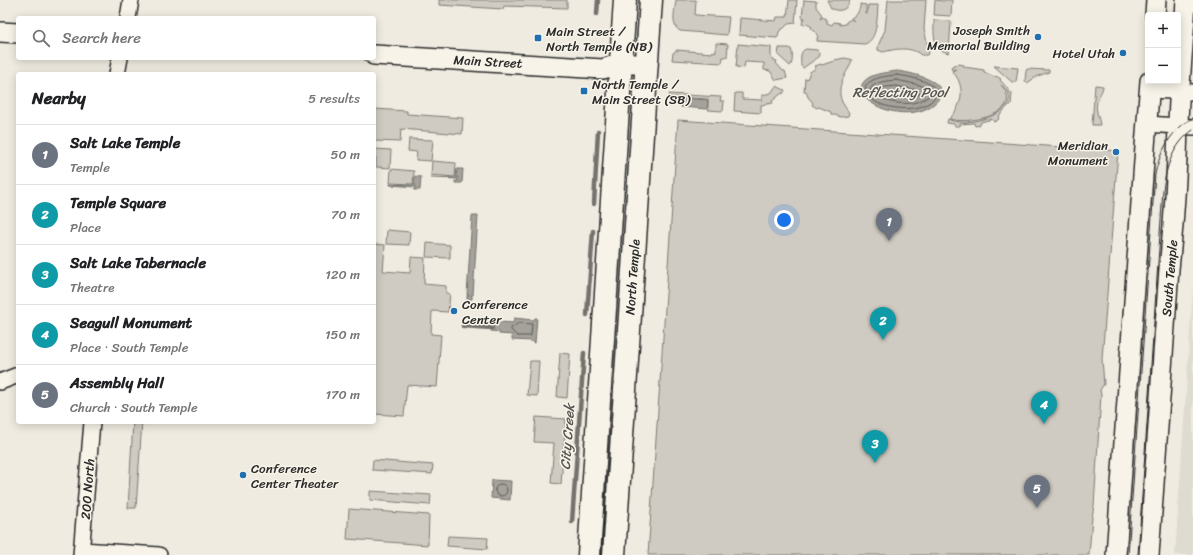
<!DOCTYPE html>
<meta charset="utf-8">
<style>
:root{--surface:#fff;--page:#f2f2f2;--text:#202124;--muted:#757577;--line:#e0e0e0;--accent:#1f6fb2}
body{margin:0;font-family:Sriracha,sans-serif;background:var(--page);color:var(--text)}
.controls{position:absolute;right:12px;top:12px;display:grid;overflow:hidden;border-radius:4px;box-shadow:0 2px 10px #0003}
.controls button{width:36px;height:36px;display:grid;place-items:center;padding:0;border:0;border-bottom:1px solid var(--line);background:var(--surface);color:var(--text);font:20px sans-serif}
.you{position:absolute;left:784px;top:220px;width:14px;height:14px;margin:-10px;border:3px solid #fff;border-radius:50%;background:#1a73e8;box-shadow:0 0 0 6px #1a73e833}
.badge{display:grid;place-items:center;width:26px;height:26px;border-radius:50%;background:var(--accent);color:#fff;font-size:13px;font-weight:700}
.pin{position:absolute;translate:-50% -33px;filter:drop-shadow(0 1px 2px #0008)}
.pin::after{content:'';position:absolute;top:21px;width:14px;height:12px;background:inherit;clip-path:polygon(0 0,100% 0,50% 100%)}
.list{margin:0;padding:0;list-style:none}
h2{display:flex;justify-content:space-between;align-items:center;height:52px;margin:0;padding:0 16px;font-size:17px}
h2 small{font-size:13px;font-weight:400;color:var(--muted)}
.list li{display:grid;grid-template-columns:26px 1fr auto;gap:12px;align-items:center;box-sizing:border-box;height:60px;padding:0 16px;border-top:1px solid var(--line)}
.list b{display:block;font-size:15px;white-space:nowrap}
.list p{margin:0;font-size:13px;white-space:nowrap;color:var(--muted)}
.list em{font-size:13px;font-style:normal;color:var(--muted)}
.icon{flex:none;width:22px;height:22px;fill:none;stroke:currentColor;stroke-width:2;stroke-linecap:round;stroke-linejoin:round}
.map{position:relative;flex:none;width:1193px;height:555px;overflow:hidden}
.search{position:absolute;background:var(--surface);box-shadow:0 2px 10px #0003;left:16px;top:16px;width:360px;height:44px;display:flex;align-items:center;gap:10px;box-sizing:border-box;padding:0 14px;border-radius:4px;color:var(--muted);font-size:15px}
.panel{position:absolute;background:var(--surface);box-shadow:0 2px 10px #0003;left:16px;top:72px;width:360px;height:352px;border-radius:4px}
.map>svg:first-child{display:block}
</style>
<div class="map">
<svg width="1193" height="555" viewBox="0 0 1193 555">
<rect width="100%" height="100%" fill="#efebe0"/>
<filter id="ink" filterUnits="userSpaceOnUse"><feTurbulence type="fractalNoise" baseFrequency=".025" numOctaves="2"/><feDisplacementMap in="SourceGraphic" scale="8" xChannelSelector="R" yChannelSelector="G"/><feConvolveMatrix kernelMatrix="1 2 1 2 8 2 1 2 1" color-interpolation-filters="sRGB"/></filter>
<g filter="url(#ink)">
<path fill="#dedbd1" d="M1193 287V555H1175Z"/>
<path fill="#cfcbc2" stroke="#7d7b76" d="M439 0H567V8L504 6 503 9 439 5Z
M676 0H696L695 15 729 17 727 35 680 31C670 25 675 10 676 0Z
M789 0H797L795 23 788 24 783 29H781L778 34 779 35 777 38 739 35 740 18 776 21 777 17H787Z
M804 0 816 1V7L822 15 820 19 823 17 827 20V23L832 25 834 22 840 23V25L846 24V22L851 19 854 21 851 18 857 14 860 8V4L866 5V14H867L868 5H878C877 17 878 39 865 44L817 41V38L818 37 815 31H813L811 29 812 27 807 24 805 25 802 24 803 19H805V18L802 17Z
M827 0H850C848 10 839 13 831 8Z
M888 0H926L924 29 929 51 927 55H921C911 46 895 49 883 52L878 50V46L885 30Z
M935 0 944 1 945 0H952L951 16 934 15Z
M934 20 951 21 949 53C932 50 934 34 934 20Z
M716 43 728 44 727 57H723L722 63 672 60 673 53 677 50 712 53V51L716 52Z
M738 44 771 47V59L777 61 776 63 783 71H785L787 78 776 80 770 71 764 70V63L745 62 744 68 736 67Z
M779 48H789L791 49C793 54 793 63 790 66L778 55Z
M806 49 817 50 819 52 820 56 803 68 801 66C801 60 799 51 806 49Z
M844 58 850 59 852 60C847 75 835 84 842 102 844 106 847 109 849 113L848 116 841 117 831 114V112L819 107 817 108 812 105 813 103 808 97 806 91H804L805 78 807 79 810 72 816 68 815 66 821 64 822 65 834 61 835 60Z
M959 64 964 65V67L984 70V72L995 77 996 76 1001 79 1000 80 1008 89 1010 93H1012L1011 105H1009L998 117 999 119 994 122 992 119 981 122 980 125 975 126 974 123 960 124V126H955L954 124 947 123 948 119C968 130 1032 109 1001 85 1003 87 1006 91 1007 95 1013 117 964 124 950 119H949C963 106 966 85 952 71L956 69 952 70 951 67 954 65Z
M994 66 1018 68 1016 82H1012Z
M1027 69 1049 70V72L1038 76 1027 83 1025 81 1026 71Z
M1095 85 1103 86C1103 91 1098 96 1097 102 1095 110 1099 117 1100 125H1092Z
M776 86 785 90 783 94 782 93 772 101 773 103 761 105V113L734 111 735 93H742V99L762 100V95L771 93Z
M669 94 721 97 720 101H724L723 111 708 110V99L670 97Z
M374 109 407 111V114L463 118 462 134 401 129 400 142 374 141Z
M678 120 1118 151 1102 359 1104 384 1100 390 1101 395 1094 506 1092 517 1089 555H648Z
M409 139 433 140 431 161 416 160 417 152 408 151Z
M374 149 391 150 390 168 376 167V157H374Z
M432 161 456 163 455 177 431 175Z
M391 169 414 171 413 184 390 183Z
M387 230 410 232 409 245 386 244Z
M427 243 450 245V258L426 257Z
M374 244 385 245 383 271 410 273 411 257 425 258 424 284 446 286V293L450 294 448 312 432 311 431 334 441 335 437 387 407 385 404 416 374 414Z
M560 353 570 354 567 398 557 397Z
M530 361H539L537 396 527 395Z
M536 417 566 419 561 484 551 483 554 443 534 442Z
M133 422H142L136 508H128Z
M373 460 433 465 432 474 372 470Z
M370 491 431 495 430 505 370 500Z
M349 509 429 515 428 545 347 539Z
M448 536 488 538 487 549 447 546Z"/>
<path fill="#a4a29a" stroke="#74726e" d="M897 71C908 72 957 82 936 102 917 121 875 113 861 93 859 74 883 73 897 71Z
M682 98 708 100 707 109 681 107Z
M457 169H463L462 183H455V181H458V179L431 178V177L458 178V177H456Z
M415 176 421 177 420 190H414L416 187 390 185V184L416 185 414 184Z
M472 216H478L473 295H471L472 296V299H467V296L469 295H467Z
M514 318 534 320 535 318H537L535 343H533L532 341 512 340V335L499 334V332L491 331 492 324H499L500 322 513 323Z
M492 480 511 481 510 500 491 498Z"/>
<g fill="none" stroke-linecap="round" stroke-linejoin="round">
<path stroke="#5b5b57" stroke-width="1" d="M897 75C905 76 944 82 935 97 925 113 890 110 876 102 872 100 868 96 865 92L866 85C874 77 886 76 897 75Z
M896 80 920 85 930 91 931 94C916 109 883 105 870 90 874 81 888 81 896 80Z
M896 86 917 90 920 94C911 101 888 98 880 91L881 88Z
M518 323 532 324 531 336H517L511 330V328L515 326Z
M495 490a6 6 0 1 1 12 0a6 6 0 1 1-12 0Z"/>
<path stroke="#74726e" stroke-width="4.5" d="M597 14 598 0
M594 204 598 131
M587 315 593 231
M463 326 492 328
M572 522 584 353"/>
<defs>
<path id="minor" d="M128 18 131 0
M117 74 120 58
M1150 90 1193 92
M1147 124 1193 127
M0 382 18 375
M82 550 159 555
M81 555 92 422"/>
<path id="tertiary" d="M1155 15 1156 0
M0 32 18 33
M374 55 603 69 621 63 647 65
M1116 555 1145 147 1150 81
M1149 555 1169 269C1174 221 1177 173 1178 125 1179 83 1184 42 1186 0"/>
<path id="primary" d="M589 555 625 0
M614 555 651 0"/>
</defs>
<use href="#minor" stroke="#2b2b2b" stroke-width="18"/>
<use href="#tertiary" stroke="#2b2b2b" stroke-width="22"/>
<use href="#primary" stroke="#2b2b2b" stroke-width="25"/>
<use href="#minor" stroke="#f7f3e8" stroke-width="15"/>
<use href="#tertiary" stroke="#f7f3e8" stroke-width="19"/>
<use href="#primary" stroke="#f7f3e8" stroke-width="22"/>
<path stroke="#2b2b2b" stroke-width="1" d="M1128 555 1155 174C1160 152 1171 129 1193 118
M1138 555 1163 190C1166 167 1173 144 1193 130"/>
</g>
</g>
<g fill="#1f6fb2" stroke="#f7f3e8" stroke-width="1.5">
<circle cx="1038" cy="37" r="4"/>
<rect x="534" y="34" width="8" height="8" rx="2"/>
<circle cx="1123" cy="53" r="4"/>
<rect x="580" y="87" width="8" height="8" rx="2"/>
<circle cx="1116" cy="152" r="4"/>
<circle cx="454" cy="311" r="4"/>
<circle cx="243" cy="475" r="4"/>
</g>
<g text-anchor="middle" stroke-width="3" stroke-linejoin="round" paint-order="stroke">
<g font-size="13" fill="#2b2b2b" stroke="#f7f3e8" text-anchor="start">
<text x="1030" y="35" text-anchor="end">Joseph Smith<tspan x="1030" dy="15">Memorial Building</tspan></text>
<text x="546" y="36">Main Street /<tspan x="546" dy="15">North Temple (NB)</tspan></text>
<text x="1115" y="58" text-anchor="end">Hotel Utah</text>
<text x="592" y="89">North Temple /<tspan x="592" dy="15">Main Street (SB)</tspan></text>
<text x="1108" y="150" text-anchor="end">Meridian<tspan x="1108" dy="15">Monument</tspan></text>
<text x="462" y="309">Conference<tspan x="462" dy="15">Center</tspan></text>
<text x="251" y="473">Conference<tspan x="251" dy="15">Center Theater</tspan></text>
</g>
<g font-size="13" fill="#2b2b2b" stroke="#f7f3e8">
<text transform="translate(488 61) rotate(3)" y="5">Main Street</text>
<text transform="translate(632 277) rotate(-86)" y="5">North Temple</text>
<text transform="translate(1169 278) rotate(-85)" y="5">South Temple</text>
<text transform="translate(87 489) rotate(-86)" y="5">200 North</text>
</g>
<g font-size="14" font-style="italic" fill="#555552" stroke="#f7f3e8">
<text x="900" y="97">Reflecting Pool</text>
<text transform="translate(567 437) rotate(-86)" y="5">City Creek</text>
</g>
</g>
</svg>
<div class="controls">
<button>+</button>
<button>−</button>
</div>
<div class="you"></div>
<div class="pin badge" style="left:889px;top:241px;background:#6b7280">1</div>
<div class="pin badge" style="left:883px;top:340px;background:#0f9aa8">2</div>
<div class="pin badge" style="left:875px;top:463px;background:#0f9aa8">3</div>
<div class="pin badge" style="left:1044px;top:424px;background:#0f9aa8">4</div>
<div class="pin badge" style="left:1037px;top:508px;background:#6b7280">5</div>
<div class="search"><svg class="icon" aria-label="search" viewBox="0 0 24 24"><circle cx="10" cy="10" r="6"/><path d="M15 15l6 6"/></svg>Search here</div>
<section class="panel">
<h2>Nearby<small>5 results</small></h2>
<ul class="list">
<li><span class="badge" style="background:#6b7280">1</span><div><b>Salt Lake Temple</b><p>Temple</p></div><em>50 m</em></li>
<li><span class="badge" style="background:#0f9aa8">2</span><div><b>Temple Square</b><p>Place</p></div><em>70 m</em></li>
<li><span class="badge" style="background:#0f9aa8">3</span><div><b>Salt Lake Tabernacle</b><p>Theatre</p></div><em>120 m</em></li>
<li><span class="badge" style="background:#0f9aa8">4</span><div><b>Seagull Monument</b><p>Place · South Temple</p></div><em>150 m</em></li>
<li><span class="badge" style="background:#6b7280">5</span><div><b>Assembly Hall</b><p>Church · South Temple</p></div><em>170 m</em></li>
</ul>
</section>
</div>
